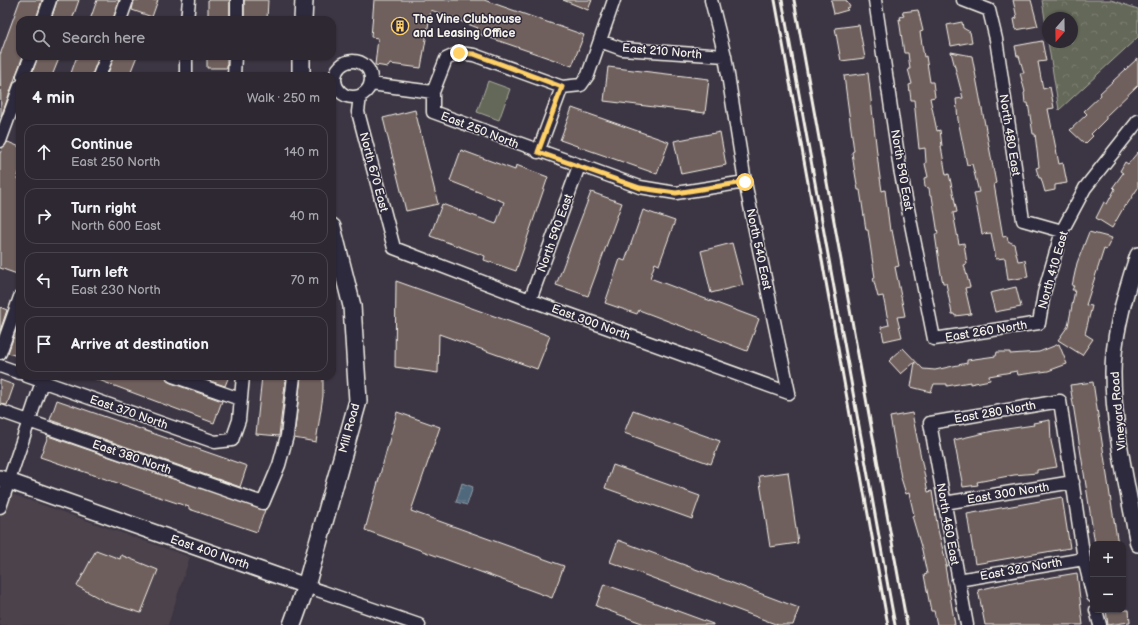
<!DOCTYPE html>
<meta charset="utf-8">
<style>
:root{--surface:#2d2832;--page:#39343e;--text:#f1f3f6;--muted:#a7a6ac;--line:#48444d}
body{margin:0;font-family:"Balsamiq Sans",sans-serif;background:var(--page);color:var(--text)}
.controls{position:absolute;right:12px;bottom:12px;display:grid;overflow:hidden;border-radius:8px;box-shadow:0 1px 3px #0004}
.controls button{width:36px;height:36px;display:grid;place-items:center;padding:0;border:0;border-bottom:1px solid var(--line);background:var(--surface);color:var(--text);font:20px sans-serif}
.compass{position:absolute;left:1042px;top:12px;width:36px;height:36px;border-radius:50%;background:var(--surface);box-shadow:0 1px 3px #0004;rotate:200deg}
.stop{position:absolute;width:12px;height:12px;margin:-9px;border:3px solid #ffd166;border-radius:50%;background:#fff}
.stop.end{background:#ffd166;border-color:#fff;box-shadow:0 1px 4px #0008}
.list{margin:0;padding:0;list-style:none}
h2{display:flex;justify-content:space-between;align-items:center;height:52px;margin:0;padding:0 16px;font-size:17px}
h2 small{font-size:13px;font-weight:400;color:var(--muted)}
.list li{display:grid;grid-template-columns:26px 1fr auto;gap:12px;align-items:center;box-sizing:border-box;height:56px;margin:0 8px 8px;padding:0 8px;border:1px solid var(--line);border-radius:12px}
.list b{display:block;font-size:15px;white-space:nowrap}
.list p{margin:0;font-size:13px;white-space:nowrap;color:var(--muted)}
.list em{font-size:13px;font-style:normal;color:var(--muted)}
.icon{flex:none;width:22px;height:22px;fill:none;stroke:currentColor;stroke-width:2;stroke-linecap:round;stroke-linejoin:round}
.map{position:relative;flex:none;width:1138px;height:625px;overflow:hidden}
.search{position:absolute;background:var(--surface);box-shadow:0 1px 3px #0004;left:16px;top:16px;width:320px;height:44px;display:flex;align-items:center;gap:10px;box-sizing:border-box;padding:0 14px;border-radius:12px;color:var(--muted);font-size:15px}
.panel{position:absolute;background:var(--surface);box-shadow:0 1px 3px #0004;left:16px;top:72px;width:320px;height:308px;border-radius:12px}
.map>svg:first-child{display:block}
</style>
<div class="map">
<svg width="1138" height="625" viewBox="0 0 1138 625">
<defs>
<pattern id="park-crowns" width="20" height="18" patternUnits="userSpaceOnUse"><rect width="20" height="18" fill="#646758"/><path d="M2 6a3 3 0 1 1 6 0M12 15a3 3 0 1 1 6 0" fill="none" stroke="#7b7d70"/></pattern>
<pattern id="water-ripples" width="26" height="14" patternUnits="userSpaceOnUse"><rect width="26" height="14" fill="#50677b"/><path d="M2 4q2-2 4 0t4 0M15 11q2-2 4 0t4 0" fill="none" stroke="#6a7d8e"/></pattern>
</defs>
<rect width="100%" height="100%" fill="#3c3543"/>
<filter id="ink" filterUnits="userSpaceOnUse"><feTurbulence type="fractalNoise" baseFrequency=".025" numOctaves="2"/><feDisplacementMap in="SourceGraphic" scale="8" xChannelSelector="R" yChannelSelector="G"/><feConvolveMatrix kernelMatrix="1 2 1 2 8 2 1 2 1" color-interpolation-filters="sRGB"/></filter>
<g filter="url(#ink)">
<path fill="#4b424b" d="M0 490 190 557 168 625H0Z"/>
<path fill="#646758" stroke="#acaca0" d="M488 81 510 89 499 120 477 112Z"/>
<path fill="url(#park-crowns)" stroke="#acaca0" d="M1042 0H1111L1138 9V37L1059 110 1048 42H1072V18H1048V39Z"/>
<path fill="url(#water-ripples)" stroke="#929ea7" d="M462 483 473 487 467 505 456 502Z"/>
<path fill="#6f615d" stroke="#f4f1e8" d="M20 0H42L36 20H20V56H23L1 117 0 55Z
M57 0H79L72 20H51Z
M97 0H119L113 20H90Z
M134 0H158L152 17 132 10Z
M208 0H230V20H208Z
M244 0H268L267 20H244Z
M374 0H484L584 35 572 66 476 33 478 28 431 10 421 68 390 64 388 67 375 65 378 38 371 37Z
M563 0H592L588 10Z
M831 0H846L850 7 846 8 848 10 834 14Z
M1013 0H1031L1038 26 1016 30 1014 19 1017 18Z
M918 10 923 31 920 32 924 57 926 56 930 82H933L935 97 930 98 937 131 940 130 942 146H941L946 175 949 174 953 192 957 212 953 213 959 244 964 243 967 264 964 265 970 287 965 288 971 314 955 316 954 314H952L946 283H943L940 269 935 234H938L932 196H930L929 188 925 187 924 178 928 177 925 164 926 162 925 148 919 149 914 100H911L909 85 912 84 908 69H910L908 53H904L899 19 901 20 900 17 904 16 902 12Z
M962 22 963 28 970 32 972 42 951 46 947 25Z
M859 25 865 58 841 61 835 28Z
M1042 41 1046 61 1038 62 1043 89 1050 87 1054 108 1048 109 1059 164 1063 163 1067 183 1055 185V190L1045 192 1041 178H1039L1036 168 1039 167 1035 134H1033L1028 103H1025L1024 93 1025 92 1020 73H1024L1019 56H1017L1015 46Z
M951 52 972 56 996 183 994 184 1003 237 1007 236 1008 241 1014 244 1018 261 1025 260 1028 277 1008 280 1005 258 996 259 991 233 982 234 974 193 979 192 972 164 967 165 958 120 956 99 963 98Z
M38 56H60L52 76H31Z
M77 56H99L92 76H70Z
M114 56H137L129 76H107Z
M207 56H227V68H207Z
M1138 58V85L1106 116V119L1091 134 1093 136 1085 144 1070 130 1087 114 1084 111 1101 95 1100 93Z
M608 67 709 79 705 113 604 101Z
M868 73 879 171 882 191 885 190 890 231 892 230 899 266 895 267 905 316 897 317 902 337 884 341 881 327 889 325 883 296 878 297 873 278H875L868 230H866L860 190H858L854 167 852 152 854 151 844 76Z
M572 108 669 142 657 174 560 140Z
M415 110 438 204 406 211 383 118Z
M720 132 726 165 681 174 674 141Z
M8 142 20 147V170L17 179H20V275L0 268V154L2 148Z
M461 150 515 170 516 165 548 177 516 271 484 260 485 256 430 236 442 204 496 224 504 202 450 181Z
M1138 152V188L1126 206 1125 205 1112 228 1096 218 1104 202 1107 204 1115 189 1113 187 1123 173 1120 171 1125 162 1128 164Z
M591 192 622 203 588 296 556 285Z
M643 210 675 221 659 265 655 263 650 278 759 319 747 351 639 310 637 314 605 303 620 259 625 261Z
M1089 232 1112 238 1106 250 1104 249 1086 305 1092 306 1085 334 1093 339 1082 355 1058 340 1068 326 1075 290H1072L1074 286H1072L1077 263Z
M732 243 743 285 711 293 701 251Z
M396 281 550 336 537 369 439 334 438 373 395 367Z
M1016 287 1021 307 995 312 990 293Z
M0 307 7 310 0 331Z
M20 319V357L8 353Z
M1059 344 1067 364 1048 371 1018 375 1017 371 989 376 990 380 970 384V382L947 386V384H934L931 392 911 387 915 362 901 374 889 361 903 348 923 369 935 370 967 363V360L996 356 997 352H1010V354L1039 352Z
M88 376H166L167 381 171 383 222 401 214 423Z
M196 376H229L225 386Z
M262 376H286L279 436 256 434Z
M301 376H323V396L316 442 294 438Z
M0 380 14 385 7 405 0 404Z
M1093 382 1111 502 1118 544H1095L1086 486 1070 385Z
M57 400 247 466 240 487 50 420Z
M633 410 720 441 711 464 624 433Z
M397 412 440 427 411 511 564 566 552 598 365 530Z
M912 413 928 492 932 491 938 530 947 566H945L955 625H937L934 611H931L924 575 927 574 922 550 912 516 914 515 909 493 906 494 901 478 890 417Z
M1050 420 1051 441 1057 467 1037 470V473L1014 475 977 482 978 485 963 487 954 440 993 431 1034 425 1033 423Z
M48 436 265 510 257 532 189 509V507L40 457Z
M613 465 700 496 692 519 605 488Z
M788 472 798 543 770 547 759 476Z
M1062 497 1070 548 975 564 967 514Z
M618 540 799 608 793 625H778L610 562Z
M96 550 120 559 121 555 158 570 141 613 108 603 77 586Z
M1077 573 1083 625H985L978 590 1017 581V583Z
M604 584 713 624V625H647L596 606Z
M1106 610H1129L1130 622 1108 625Z"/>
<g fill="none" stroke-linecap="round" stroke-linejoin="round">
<defs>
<path id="minor" d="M711 0 725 56 745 182 789 393
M875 0 900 169 934 339 1039 323 1044 293 1062 231 1085 188 1138 121
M963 0 989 10 996 39 1023 220 1062 231
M43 20 50 0
M120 20 127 0
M187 20 189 0
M237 20V0
M600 41 622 49 725 56
M186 56V76
M335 79a18 18 0 1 1 36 0a18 18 0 1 1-36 0Z
M23 76 31 56
M99 76 107 56
M234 76 235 56
M371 84 433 92
M562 87 474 55 459 53 446 59 433 92V112L640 187 676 193 745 182
M360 96 358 112 394 248 530 300 789 393
M0 141 20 86
M538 152 562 87 581 85 588 75 614 0
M530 300 579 166
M0 353 20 297
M0 366 20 373
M27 376 215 442 232 440 239 420 243 376
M173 376 240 399
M0 411 263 503 279 465 287 436 294 376
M944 503 1073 482
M0 507 44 376
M958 580 1084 559
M306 586 419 625
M1096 610 1100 625
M967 625 930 423 1060 401 1084 559 1093 596"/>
<path id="tertiary" d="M1138 255C1126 290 1113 336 1113 373 1113 428 1128 490 1138 544
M0 478 306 586"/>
<path id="secondary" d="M303 20 304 0
M301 76V56
M292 625 306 586 358 401 352 306 332 227"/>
</defs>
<use href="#minor" stroke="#f4f1e8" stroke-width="15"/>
<use href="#tertiary" stroke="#f4f1e8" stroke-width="18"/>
<use href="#secondary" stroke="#f4f1e8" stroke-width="20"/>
<use href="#minor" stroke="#2f2a3d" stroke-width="12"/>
<use href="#tertiary" stroke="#2f2a3d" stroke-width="15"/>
<use href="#secondary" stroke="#2f2a3d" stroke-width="17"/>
<path stroke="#f4f1e8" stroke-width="3" d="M775 0 888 625
M782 0 895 625
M794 0 907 625"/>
</g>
</g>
<g fill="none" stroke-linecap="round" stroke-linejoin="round" filter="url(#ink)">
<path stroke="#ffd166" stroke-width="5" d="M459 53 474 54 562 87 538 152 640 188 676 193 745 182"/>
</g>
<defs>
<symbol id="building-ring" viewBox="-11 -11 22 22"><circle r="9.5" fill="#2f2a3d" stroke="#ffd166" stroke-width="1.5"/><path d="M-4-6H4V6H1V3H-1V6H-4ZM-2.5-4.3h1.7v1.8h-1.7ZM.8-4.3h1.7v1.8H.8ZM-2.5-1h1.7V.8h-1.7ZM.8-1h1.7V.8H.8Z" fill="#ffd166"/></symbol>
</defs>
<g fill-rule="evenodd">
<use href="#building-ring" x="390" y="16" width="20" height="20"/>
</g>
<g text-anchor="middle" stroke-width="3" stroke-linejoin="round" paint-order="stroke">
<g font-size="12" font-weight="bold" fill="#f4f1e8" stroke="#2f2a3d" text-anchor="start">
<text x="413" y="23">The Vine Clubhouse<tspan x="413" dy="14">and Leasing Office</tspan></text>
</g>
<g font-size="12" fill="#f4f1e8" stroke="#2f2a3d">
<text transform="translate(662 51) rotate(5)" y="4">East 210 North</text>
<text transform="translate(480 130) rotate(21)" y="4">East 250 North</text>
<text transform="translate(1010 135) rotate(81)" y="4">North 480 East</text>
<text transform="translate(902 170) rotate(80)" y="4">North 590 East</text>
<text transform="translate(374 172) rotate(75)" y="4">North 670 East</text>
<text transform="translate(555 233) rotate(-70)" y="4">North 590 East</text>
<text transform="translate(759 249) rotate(78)" y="4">North 540 East</text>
<text transform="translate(1053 270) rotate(-74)" y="4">North 410 East</text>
<text transform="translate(591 322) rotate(20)" y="4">East 300 North</text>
<text transform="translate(986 331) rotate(-9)" y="4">East 260 North</text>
<text transform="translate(1118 411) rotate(-95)" y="4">Vineyard Road</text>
<text transform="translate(129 412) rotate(19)" y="4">East 370 North</text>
<text transform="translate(995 412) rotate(-10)" y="4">East 280 North</text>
<text transform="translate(349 428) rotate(-75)" y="4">Mill Road</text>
<text transform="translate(132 457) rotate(19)" y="4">East 380 North</text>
<text transform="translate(1008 493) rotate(-9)" y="4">East 300 North</text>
<text transform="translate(948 524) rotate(80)" y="4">North 460 East</text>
<text transform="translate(210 552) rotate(19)" y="4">East 400 North</text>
<text transform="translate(1021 569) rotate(-10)" y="4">East 320 North</text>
</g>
</g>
</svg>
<div class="controls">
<button>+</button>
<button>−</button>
</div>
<svg class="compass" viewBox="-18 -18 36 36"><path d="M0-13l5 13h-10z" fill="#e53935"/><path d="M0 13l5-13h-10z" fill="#a7a6ac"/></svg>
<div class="stop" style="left:745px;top:182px"></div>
<div class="stop end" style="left:459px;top:53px"></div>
<div class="search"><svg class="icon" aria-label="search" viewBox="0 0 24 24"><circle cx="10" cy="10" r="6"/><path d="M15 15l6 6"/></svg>Search here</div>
<section class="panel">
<h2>4 min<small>Walk · 250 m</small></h2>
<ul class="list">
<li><svg class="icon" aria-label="ahead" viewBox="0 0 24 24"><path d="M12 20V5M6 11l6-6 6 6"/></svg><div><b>Continue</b><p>East 250 North</p></div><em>140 m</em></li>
<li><svg class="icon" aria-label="right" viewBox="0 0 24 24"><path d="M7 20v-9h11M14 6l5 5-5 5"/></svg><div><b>Turn right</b><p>North 600 East</p></div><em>40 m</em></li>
<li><svg class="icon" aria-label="left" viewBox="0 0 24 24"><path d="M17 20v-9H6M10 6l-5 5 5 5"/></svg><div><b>Turn left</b><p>East 230 North</p></div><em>70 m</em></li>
<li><svg class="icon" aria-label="arrive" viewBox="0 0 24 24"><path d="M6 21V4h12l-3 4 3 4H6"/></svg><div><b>Arrive at destination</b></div></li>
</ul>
</section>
</div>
